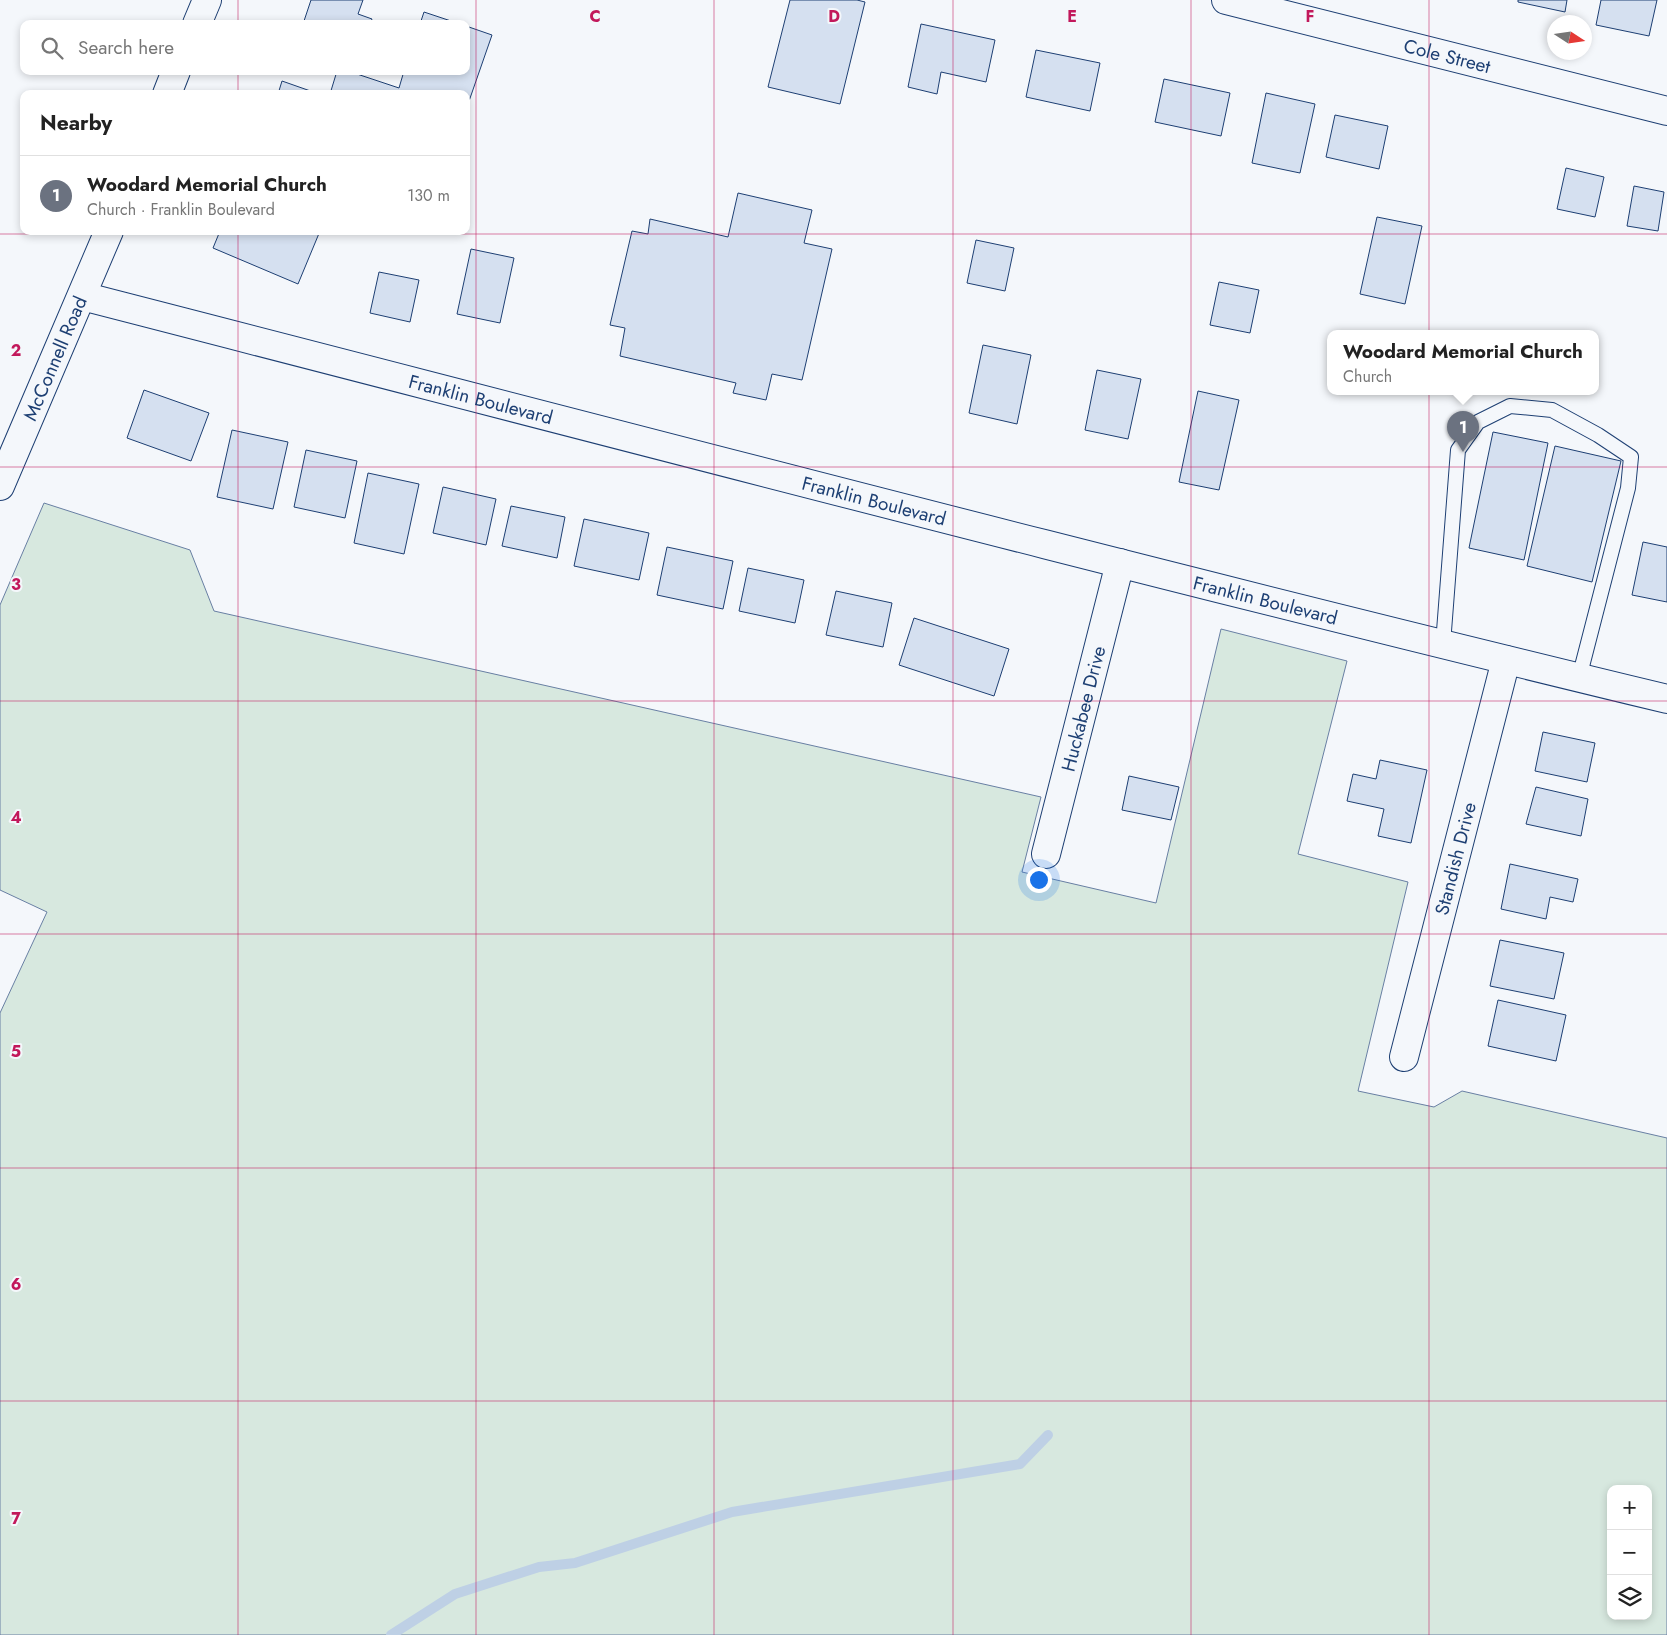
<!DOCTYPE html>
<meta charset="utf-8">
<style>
:root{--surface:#fff;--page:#f6f6f6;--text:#222;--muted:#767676;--line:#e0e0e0;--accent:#1a73e8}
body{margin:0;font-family:Jost,sans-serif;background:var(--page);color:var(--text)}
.controls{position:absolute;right:15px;bottom:15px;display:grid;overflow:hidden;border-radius:10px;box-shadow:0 2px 8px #0003}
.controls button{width:45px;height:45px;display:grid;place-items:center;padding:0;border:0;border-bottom:1px solid var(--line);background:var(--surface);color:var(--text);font:25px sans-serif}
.compass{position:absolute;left:1547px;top:15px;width:45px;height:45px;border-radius:50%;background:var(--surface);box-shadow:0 2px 8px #0003;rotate:102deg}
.you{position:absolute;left:1038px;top:879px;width:18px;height:18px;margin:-12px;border:4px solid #fff;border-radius:50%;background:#1a73e8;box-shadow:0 0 0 8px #1a73e833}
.badge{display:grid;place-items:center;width:32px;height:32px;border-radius:50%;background:var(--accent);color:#fff;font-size:16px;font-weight:700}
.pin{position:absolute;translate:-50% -41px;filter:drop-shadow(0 1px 2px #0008)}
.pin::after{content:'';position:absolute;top:26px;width:18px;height:15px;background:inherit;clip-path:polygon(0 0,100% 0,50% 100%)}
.popup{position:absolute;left:1327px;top:330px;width:272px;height:65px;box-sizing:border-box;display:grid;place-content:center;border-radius:10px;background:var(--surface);filter:drop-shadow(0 1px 4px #0005);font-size:16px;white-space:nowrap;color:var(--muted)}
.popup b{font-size:19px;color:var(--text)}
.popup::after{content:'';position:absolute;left:50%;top:100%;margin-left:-10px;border:10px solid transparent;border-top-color:var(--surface)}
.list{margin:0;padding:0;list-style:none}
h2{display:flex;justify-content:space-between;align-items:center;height:65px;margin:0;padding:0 20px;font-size:21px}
h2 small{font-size:16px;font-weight:400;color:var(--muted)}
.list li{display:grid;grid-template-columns:32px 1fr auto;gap:15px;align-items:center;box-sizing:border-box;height:80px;padding:0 20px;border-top:1px solid var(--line)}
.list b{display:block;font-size:19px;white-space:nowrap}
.list p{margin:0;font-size:16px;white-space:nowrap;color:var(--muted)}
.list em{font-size:16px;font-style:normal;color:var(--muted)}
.icon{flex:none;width:28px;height:28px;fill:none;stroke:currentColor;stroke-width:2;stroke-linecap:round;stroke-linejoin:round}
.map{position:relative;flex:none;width:1667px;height:1635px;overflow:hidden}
.search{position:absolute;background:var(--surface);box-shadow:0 2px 8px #0003;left:20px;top:20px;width:450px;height:55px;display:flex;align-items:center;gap:12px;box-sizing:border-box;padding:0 18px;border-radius:10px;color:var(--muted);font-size:19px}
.panel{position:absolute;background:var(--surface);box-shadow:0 2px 8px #0003;left:20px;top:90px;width:450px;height:145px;border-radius:10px}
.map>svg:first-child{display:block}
</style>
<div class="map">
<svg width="1667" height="1635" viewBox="0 0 1667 1635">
<rect width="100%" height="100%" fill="#f4f7fb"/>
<path fill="#d7e8df" stroke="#687fa3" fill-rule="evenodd" d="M44 503 190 550 214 611 1041 797 1022 872 1156 903 1221 629 1347 661 1298 854 1408 882 1358 1091 1434 1107 1462 1091 1667 1138V1635H0V1013L47 912 0 890V605ZM1611 1489H1648V1616H1611Z"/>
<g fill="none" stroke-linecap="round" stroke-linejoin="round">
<path stroke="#bed0e5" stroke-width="10" d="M391 1635 455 1594 539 1567 575 1563 732 1512 1020 1464 1048 1435"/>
</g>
<path fill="#d5e0f0" stroke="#1d3f73" d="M311 0H363L358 14 372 19 370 24H303Z
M790 0H857L865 2 840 104 768 87Z
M1518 0H1567L1565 12 1518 2Z
M1601 0H1657L1649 36 1596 25Z
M424 12 460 24H420Z
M921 24 995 40 986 82 941 72 937 94 908 87Z
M466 26 492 35 468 104 466 103V94H330L337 71H354V73L399 88 404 71H466Z
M1036 50 1100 63 1090 111 1026 97Z
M1164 79 1230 93 1221 136 1155 122Z
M282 81 319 94H278Z
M1266 93 1315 104 1300 173 1252 163Z
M1335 115 1388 126 1379 169 1326 157Z
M1566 168 1604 177 1595 217 1557 209Z
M1634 186 1664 192 1658 231 1627 226Z
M738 193 812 210 804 243 832 249 802 380 772 374 766 400 733 393 736 383 620 356 625 328 610 325 632 231 648 234 650 219 728 237Z
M1377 217 1422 226 1405 304 1360 294Z
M220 231H320L298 284 213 248Z
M976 240 1014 248 1005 291 967 283Z
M471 249 514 258 500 323 457 314Z
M379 272 419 280 410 322 370 313Z
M1219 282 1259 290 1250 333 1210 325Z
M983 345 1031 355 1017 424 969 413Z
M1097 370 1141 379 1128 439 1085 430Z
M144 390 209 413 191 461 127 438Z
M1198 391 1239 400 1219 490 1179 482Z
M232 430 288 442 273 509 217 497Z
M1493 432 1548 443 1524 560 1469 548Z
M1555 446 1621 461 1592 582 1527 566Z
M306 450 357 461 345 518 294 507Z
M368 473 419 484 404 554 354 543Z
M443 487 496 499 486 545 433 533Z
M511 506 565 517 557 558 502 546Z
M584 519 649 533 639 580 574 566Z
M1643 542 1667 547V602L1632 595Z
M667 547 733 561 723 609 657 595Z
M748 568 804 580 795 623 739 611Z
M836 591 892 603 883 647 826 635Z
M914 618 1009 649 994 696 899 665Z
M1543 732 1595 743 1587 782 1535 771Z
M1380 760 1427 770 1411 843 1378 836 1384 809 1347 801 1353 774 1376 779Z
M1129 776 1179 787 1171 820 1122 810Z
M1536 787 1588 799 1581 836 1526 824Z
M1510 864 1578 879 1573 902 1550 897 1546 919 1501 909Z
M1500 940 1564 953 1554 999 1490 986Z
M1498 1000 1566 1015 1556 1061 1488 1046Z"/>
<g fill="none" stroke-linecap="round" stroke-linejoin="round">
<defs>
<path id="lane" d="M1443 644 1458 450 1478 422 1510 406 1552 410 1598 435 1631 457 1628 488 1579 678"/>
<g id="street">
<path id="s1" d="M1226 0 1667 111"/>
<path id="s2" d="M1046 854 1120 563"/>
<path id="s3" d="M1404 1057 1506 660"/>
</g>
<g id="secondary">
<path d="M197 24 207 0"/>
<path d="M167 94 176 71"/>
<path id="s4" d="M82 296C610 432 1137 571 1667 699"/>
<path id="s5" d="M0 486 109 231"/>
</g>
</defs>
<use href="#lane" stroke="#1d3f73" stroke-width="16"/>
<use href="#street" stroke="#1d3f73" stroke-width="30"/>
<use href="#secondary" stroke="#1d3f73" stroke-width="30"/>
<use href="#lane" stroke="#f4f7fb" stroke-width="14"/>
<use href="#street" stroke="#f4f7fb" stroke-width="28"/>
<use href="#secondary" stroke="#f4f7fb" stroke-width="28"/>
</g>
<path fill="none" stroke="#c2185b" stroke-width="1" stroke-opacity="0.55" d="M238 0V24M476 0V1635M714 0V1635M953 0V1635M1191 0V1635M1429 0V1635M238 71V94M238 231V1635M0 234H1667M0 467H1667M0 701H1667M0 934H1667M0 1168H1667M0 1401H1667"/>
<g text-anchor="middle" stroke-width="4" stroke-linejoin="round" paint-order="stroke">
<g font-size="19" fill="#1d3f73" stroke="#f4f7fb">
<text dy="7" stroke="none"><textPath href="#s1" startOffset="228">Cole Street</textPath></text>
<text dy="7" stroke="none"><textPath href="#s5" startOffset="139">McConnell Road</textPath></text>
<text dy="7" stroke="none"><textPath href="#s4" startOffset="412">Franklin Boulevard</textPath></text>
<text dy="7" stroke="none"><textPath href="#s4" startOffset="818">Franklin Boulevard</textPath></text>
<text dy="7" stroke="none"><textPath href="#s4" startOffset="1222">Franklin Boulevard</textPath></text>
<text dy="7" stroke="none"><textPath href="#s2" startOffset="150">Huckabee Drive</textPath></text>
<text dy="7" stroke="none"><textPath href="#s3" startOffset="205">Standish Drive</textPath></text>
</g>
</g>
<g font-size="16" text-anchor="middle" font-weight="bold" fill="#c2185b" stroke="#f4f7fb" stroke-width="4" stroke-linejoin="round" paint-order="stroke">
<text x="595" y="22">C</text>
<text x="834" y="22">D</text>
<text x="1072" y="22">E</text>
<text x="1310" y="22">F</text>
<text x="16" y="356">2</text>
<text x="16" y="590">3</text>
<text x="16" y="823">4</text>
<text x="16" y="1057">5</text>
<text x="16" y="1290">6</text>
<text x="16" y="1524">7</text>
</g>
</svg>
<div class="controls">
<button>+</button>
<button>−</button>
<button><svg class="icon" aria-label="layers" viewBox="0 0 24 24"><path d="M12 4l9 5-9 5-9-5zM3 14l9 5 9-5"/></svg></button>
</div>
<svg class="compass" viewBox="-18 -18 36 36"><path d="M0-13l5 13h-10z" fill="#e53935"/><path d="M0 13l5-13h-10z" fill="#767676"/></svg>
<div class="you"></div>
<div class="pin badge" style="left:1463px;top:452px;background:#6b7280">1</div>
<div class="popup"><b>Woodard Memorial Church</b>Church</div>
<div class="search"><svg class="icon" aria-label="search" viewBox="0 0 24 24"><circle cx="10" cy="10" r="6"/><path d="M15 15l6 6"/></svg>Search here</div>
<section class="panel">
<h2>Nearby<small></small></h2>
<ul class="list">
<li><span class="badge" style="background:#6b7280">1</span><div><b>Woodard Memorial Church</b><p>Church · Franklin Boulevard</p></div><em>130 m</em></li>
</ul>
</section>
</div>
